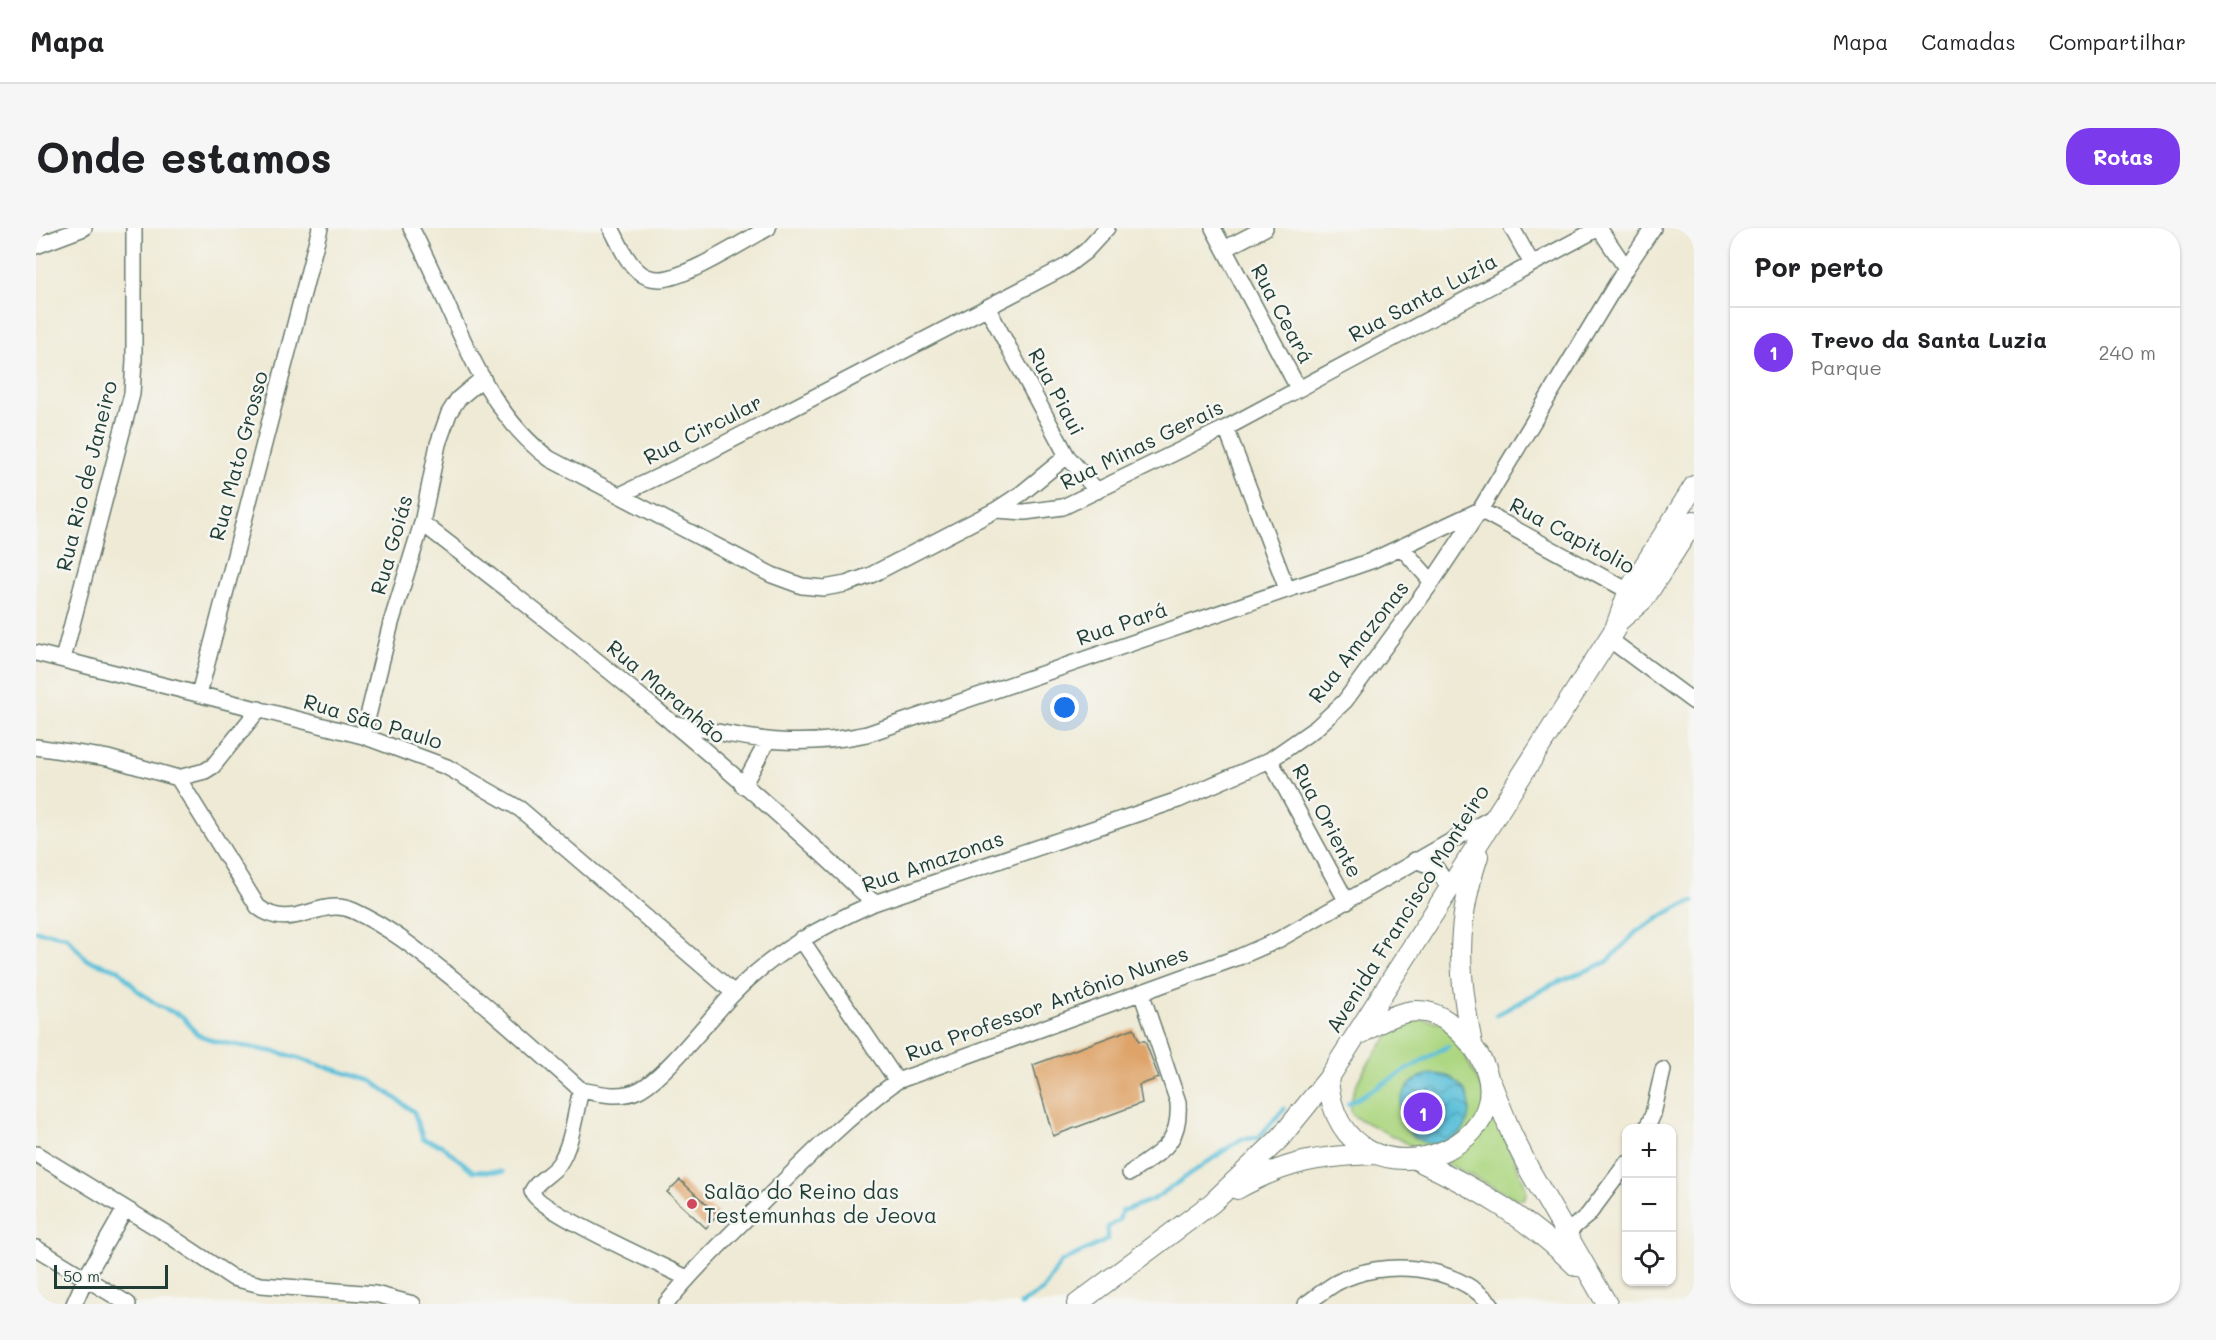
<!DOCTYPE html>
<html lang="pt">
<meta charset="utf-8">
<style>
:root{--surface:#fff;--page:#f6f6f6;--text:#202124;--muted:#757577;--line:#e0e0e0;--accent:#7c3aed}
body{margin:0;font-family:Mali,sans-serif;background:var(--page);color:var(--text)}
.controls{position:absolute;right:18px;bottom:18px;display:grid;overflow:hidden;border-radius:12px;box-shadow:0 2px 4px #0004}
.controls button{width:54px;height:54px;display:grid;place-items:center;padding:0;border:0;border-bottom:2px solid var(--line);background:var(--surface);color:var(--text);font:30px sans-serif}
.scale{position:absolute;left:18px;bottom:15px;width:114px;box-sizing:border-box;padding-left:6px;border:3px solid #1f3d34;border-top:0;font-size:16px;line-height:21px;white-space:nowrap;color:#1f3d34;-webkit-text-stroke:4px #f6f6f2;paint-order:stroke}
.you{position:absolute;left:1029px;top:480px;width:21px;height:21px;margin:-15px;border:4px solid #fff;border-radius:50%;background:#1a73e8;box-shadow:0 0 0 9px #1a73e833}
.badge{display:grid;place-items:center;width:39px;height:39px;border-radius:50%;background:var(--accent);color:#fff;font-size:20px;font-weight:700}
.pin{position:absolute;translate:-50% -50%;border:3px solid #fff;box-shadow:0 2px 6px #0006}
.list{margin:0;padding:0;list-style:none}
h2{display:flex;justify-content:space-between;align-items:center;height:78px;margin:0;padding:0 24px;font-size:26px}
h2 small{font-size:20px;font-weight:400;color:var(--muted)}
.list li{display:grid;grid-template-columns:39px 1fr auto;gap:18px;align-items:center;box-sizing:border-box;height:90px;padding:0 24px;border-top:2px solid var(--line)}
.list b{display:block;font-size:22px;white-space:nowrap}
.list p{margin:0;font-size:20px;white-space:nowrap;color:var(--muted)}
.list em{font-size:20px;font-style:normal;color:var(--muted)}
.icon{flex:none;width:33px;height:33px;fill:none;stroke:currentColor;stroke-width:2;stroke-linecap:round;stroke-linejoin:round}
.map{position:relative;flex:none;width:1658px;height:1076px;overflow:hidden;border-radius:24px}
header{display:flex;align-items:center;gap:36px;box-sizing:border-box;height:84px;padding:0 30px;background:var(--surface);border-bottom:2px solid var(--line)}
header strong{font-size:28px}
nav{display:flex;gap:33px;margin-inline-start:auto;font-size:21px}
.intro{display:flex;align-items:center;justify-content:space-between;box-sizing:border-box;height:144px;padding:0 36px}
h1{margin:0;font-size:42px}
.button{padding:15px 27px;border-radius:24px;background:var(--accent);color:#fff;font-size:21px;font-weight:700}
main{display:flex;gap:36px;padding:0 36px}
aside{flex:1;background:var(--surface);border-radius:24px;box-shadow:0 2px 4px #0004}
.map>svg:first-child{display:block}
</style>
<header>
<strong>Mapa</strong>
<nav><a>Mapa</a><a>Camadas</a><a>Compartilhar</a></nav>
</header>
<div class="intro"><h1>Onde estamos</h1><a class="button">Rotas</a></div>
<main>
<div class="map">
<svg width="1658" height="1076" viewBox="0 0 1658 1076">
<defs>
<pattern id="water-waves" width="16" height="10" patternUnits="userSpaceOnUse" patternTransform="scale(1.5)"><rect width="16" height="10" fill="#5bc0d9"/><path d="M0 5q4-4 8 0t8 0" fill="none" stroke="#4b9db1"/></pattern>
</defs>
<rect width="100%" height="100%" fill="#f6f6f2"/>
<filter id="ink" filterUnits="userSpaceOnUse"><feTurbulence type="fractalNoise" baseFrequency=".0167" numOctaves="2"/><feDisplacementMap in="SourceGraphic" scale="12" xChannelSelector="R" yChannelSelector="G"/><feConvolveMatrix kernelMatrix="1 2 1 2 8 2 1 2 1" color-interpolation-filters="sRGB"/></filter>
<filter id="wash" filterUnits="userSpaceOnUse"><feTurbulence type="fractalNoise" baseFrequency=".008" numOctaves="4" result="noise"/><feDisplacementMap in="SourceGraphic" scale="24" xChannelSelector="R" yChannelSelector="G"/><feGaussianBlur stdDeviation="1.35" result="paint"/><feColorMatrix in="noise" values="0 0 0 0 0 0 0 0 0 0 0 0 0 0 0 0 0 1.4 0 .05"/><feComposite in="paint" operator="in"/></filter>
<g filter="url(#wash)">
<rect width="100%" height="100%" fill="#efead5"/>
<path fill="#add782" stroke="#668a5b" stroke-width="1.5" d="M1379 790 1408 795C1442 845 1465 899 1488 954L1491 964 1488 971H1481L1317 888C1305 867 1345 814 1362 799 1367 795 1373 793 1379 790Z"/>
<path fill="url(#water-waves)" stroke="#3d7e86" stroke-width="1.5" d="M1364 881a35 35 0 1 1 70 0a35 35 0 1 1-70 0Z"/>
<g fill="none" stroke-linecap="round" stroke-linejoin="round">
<path stroke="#5bc0d9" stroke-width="4.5" d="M0 703 30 708 51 732 83 742 101 762 123 778 146 788 161 806 178 813 245 825 336 853 378 884 387 911 405 917 437 943 467 944
M1460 787 1515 757 1571 734 1601 703 1638 681 1658 673
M1312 876 1412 818
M985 1076 1007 1062 1025 1034 1071 1012V1000L1083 992 1086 983 1118 971 1205 911 1222 910 1248 881"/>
</g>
<g id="blocks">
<path fill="#dea367" d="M1098 800 1103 813H1109L1123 850 1103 857 1106 875 1017 908 997 837Z
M644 952 682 987 670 1000 631 964Z"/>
</g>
</g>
<g filter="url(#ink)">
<use href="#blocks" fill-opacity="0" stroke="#687a6c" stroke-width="1.5"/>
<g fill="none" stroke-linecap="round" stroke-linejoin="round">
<defs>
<path id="minor" d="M375 0C417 77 441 178 514 231L736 347 766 358 788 360 810 356 835 347 960 282 989 284 1027 279 1190 200 1563 0
M575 0C583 14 589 32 602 43 608 49 616 51 623 51 647 52 708 13 732 0
M1177 0 1262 160
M1476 0 1496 36
M1563 0 1590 40
M0 18 48 0
M1188 21 1229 0
M951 79 1031 228 1061 263
M1190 200 1251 361
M586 266 657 232 1029 39 1050 23 1071 0
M960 282 986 265 1031 228
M386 295C542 415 696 539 838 675
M1366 320 1396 354
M1573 411 1658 474
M0 425 327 508 411 539 484 581 698 765
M27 431 96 166 98 132V0
M163 466 284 0
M636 495C709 510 756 522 831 506L1335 333 1444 282 1600 367
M327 508 355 395 386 295 402 216 413 185 422 171 447 150
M0 519 72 530 142 550 222 679C257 706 284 667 318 683 357 701 387 727 420 753 463 788 504 825 545 862
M1234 532 1311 674
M142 550 169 543 177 538 223 481
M707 558 731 514
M1379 632 1400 640 1413 659
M765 711 861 853
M545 862C565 866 584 871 603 862 629 849 674 790 696 767 736 725 786 698 838 675L1142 572 1234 532 1280 500 1309 473 1396 354 1444 282 1590 40 1617 0
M545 862C539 885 536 917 523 936 515 947 501 952 496 963 499 981 627 1038 651 1050
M1611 900 1617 886 1627 842
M0 926 131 1006 197 1050 225 1057 339 1066 377 1076
M1094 945C1125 923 1145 916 1142 874L1105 764
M1529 1006 1552 987 1590 936
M0 1020 92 1076
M38 1076 50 1049 89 981
M630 1076C659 1040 692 1009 725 976 769 932 811 889 861 853L1203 729 1242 712 1459 588
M1270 1076C1280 1069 1290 1061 1300 1055 1348 1029 1418 1037 1455 1076"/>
<path id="major" d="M1584 392 1608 371 1658 293
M1436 816C1422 744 1419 698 1442 628
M1292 851C1304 1006 1544 907 1416 797 1385 771 1356 786 1326 805
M1455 855 1476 907 1494 943 1571 1076
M1381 932C1441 960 1493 991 1540 1038
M1201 961C1251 933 1284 928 1340 926
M1041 1076 1176 975 1244 910 1292 851 1579 401 1593 362 1658 258"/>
</defs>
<use href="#minor" stroke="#687a6c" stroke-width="18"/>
<use href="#major" stroke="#687a6c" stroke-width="22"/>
<use href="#minor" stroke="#fff" stroke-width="15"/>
<use href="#major" stroke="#fff" stroke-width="20"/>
</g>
</g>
<circle fill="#d1495b" stroke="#f6f6f2" stroke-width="2" cx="656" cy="976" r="6"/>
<g text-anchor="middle" stroke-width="5" stroke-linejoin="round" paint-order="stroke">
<g font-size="21" fill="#1f3d34" stroke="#f6f6f2">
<text transform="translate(1387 70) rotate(-28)" y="7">Rua Santa Luzia</text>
<text transform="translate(1246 86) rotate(62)" y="7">Rua Ceará</text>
<text transform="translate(1020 164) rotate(62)" y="7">Rua Piaui</text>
<text transform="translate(667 202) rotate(-27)" y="7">Rua Circular</text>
<text transform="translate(1106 217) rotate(-26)" y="7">Rua Minas Gerais</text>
<text transform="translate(203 228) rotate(-75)" y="7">Rua Mato Grosso</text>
<text transform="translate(51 248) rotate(-76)" y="7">Rua Rio de Janeiro</text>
<text transform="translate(1536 308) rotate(28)" y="7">Rua Capitolio</text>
<text transform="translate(356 317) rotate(-74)" y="7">Rua Goiás</text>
<text transform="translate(1086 396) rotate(-19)" y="7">Rua Pará</text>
<text transform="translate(1323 414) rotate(-52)" y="7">Rua Amazonas</text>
<text transform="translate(630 464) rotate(40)" y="7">Rua Maranhão</text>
<text transform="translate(337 494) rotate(17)" y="7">Rua São Paulo</text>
<text transform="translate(1291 593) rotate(62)" y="7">Rua Oriente</text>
<text transform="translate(897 634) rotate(-19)" y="7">Rua Amazonas</text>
<text transform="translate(1372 681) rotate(-58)" y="7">Avenida Francisco Monteiro</text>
<text transform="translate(1011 776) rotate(-20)" y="7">Rua Professor Antônio Nunes</text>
</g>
<g font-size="21" fill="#1f3d34" stroke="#f6f6f2" text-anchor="start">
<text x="668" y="971">Salão do Reino das<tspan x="668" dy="24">Testemunhas de Jeova</tspan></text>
</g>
</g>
</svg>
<div class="controls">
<button>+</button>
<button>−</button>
<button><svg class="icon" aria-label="locate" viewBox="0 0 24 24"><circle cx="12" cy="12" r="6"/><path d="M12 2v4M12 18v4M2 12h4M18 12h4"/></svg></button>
</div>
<div class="scale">50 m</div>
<div class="you"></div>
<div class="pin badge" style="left:1387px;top:884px">1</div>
</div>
<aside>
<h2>Por perto<small></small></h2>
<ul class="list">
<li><span class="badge">1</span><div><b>Trevo da Santa Luzia</b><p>Parque</p></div><em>240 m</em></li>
</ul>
</aside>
</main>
